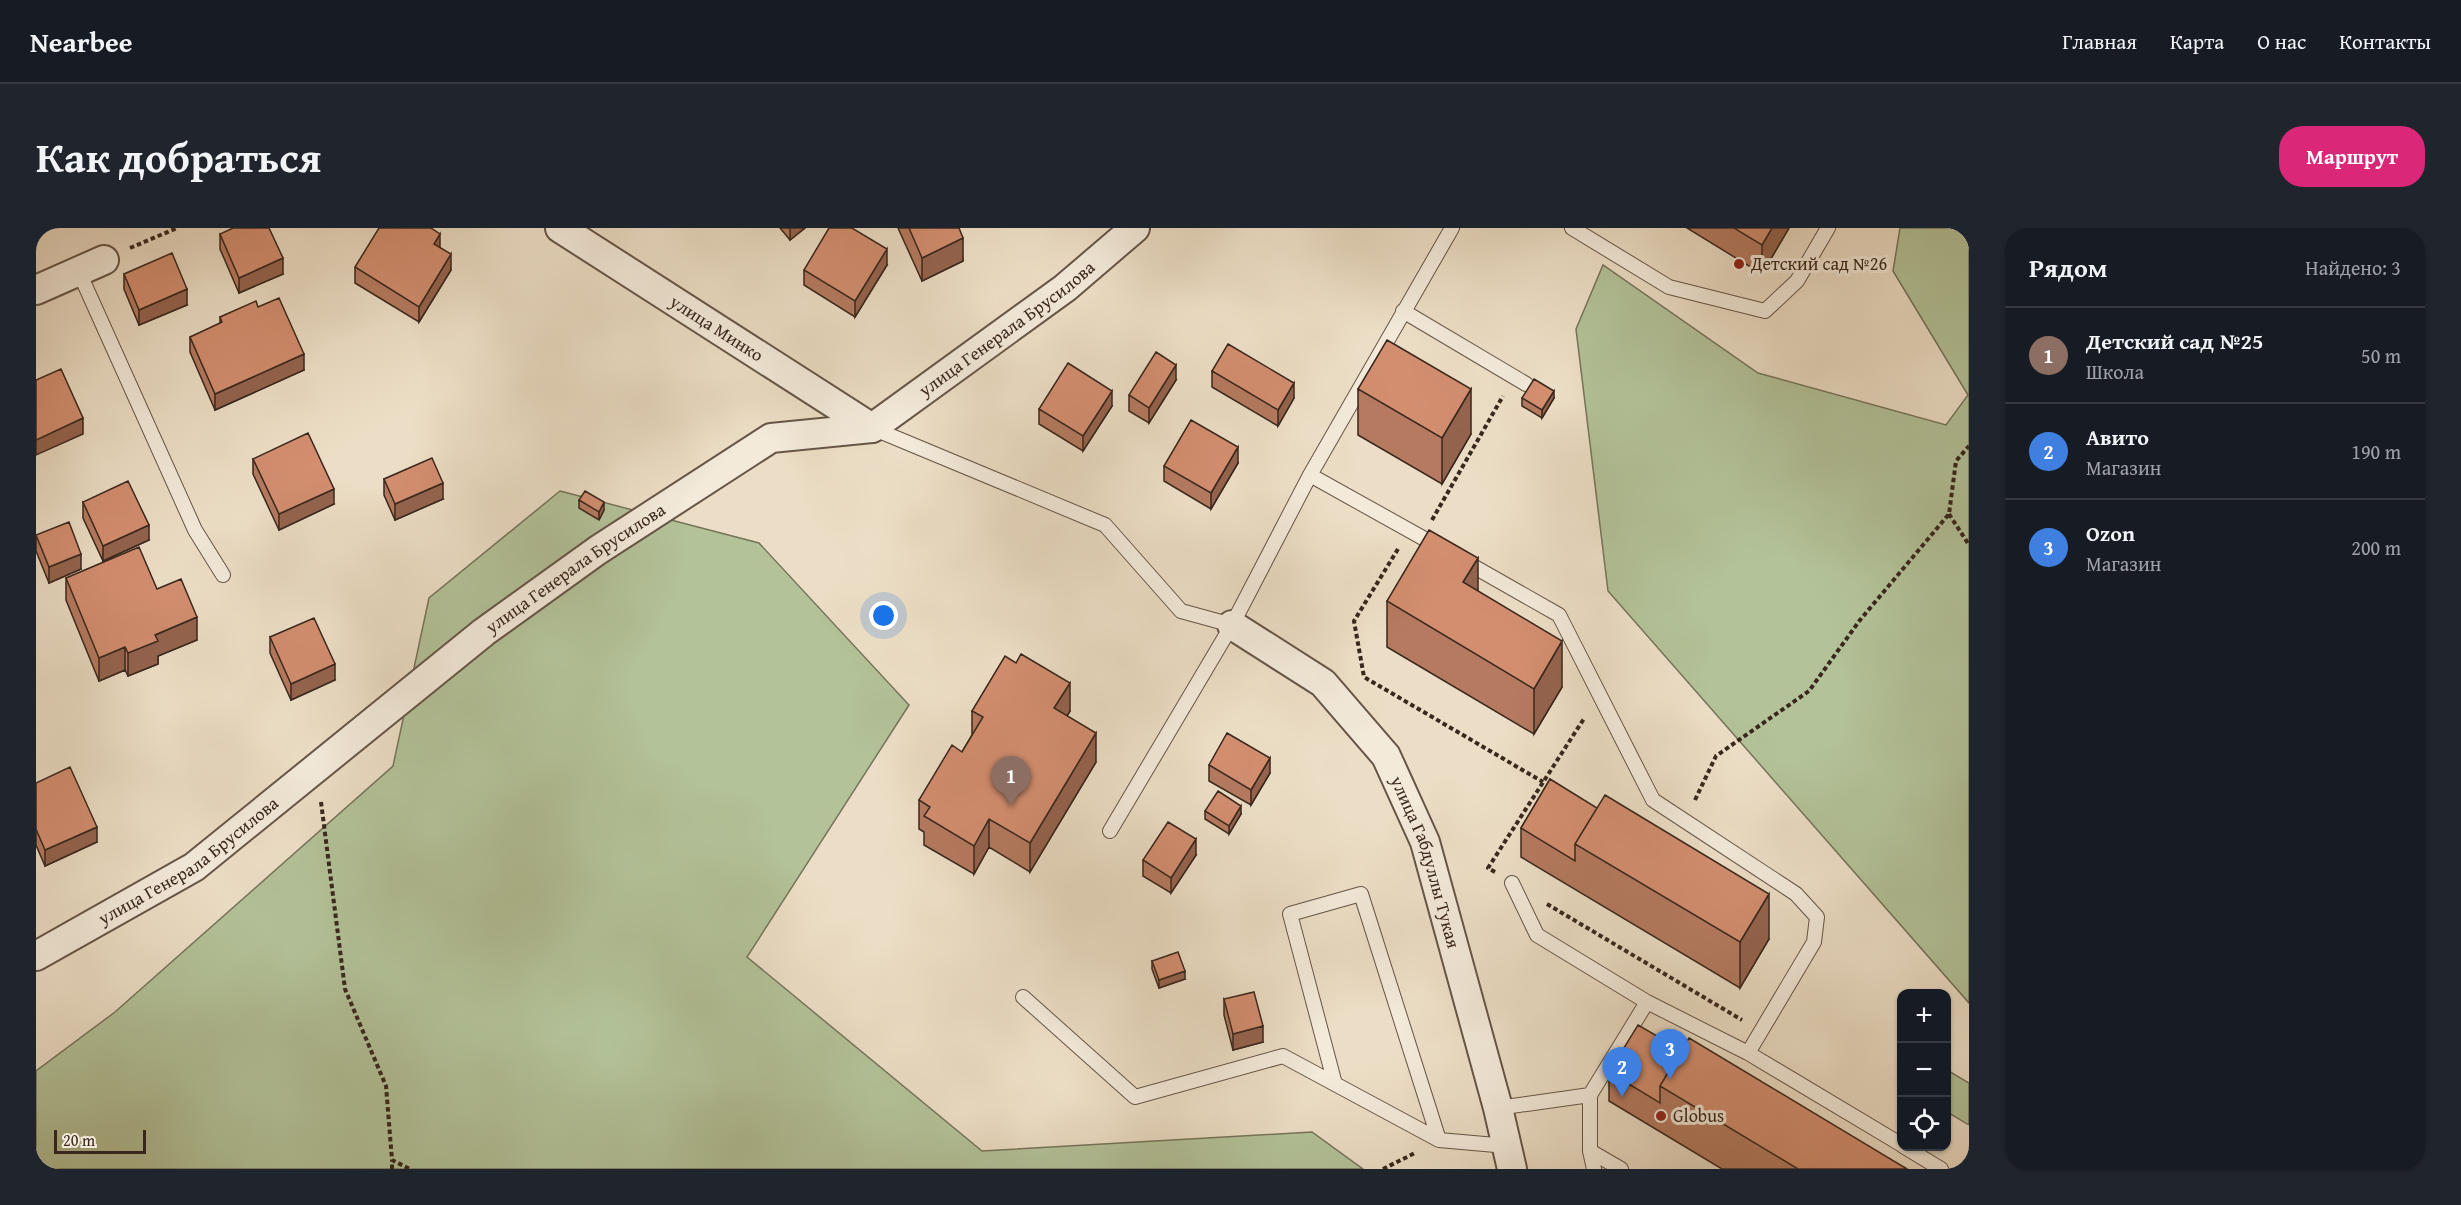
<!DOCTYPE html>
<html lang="ru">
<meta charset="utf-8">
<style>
:root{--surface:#171b24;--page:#20242c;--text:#f1f3f6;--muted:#9ea1a6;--line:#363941;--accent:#db2777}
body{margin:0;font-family:"Gentium Book Plus",serif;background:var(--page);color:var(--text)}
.controls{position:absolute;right:18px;bottom:18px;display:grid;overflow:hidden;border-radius:12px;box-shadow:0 2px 4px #0004}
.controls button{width:54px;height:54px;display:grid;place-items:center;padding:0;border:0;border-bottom:2px solid var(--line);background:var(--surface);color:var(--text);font:30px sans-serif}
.scale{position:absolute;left:18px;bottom:15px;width:92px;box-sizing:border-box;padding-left:6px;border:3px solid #39271d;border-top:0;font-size:16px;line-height:21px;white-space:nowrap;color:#39271d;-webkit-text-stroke:4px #f3eada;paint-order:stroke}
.you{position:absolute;left:848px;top:388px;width:21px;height:21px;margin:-15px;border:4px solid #fff;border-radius:50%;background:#1a73e8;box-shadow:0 0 0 9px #1a73e833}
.badge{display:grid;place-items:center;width:39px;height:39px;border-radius:50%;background:var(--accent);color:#fff;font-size:20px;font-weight:700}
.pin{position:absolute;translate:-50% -50px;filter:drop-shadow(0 2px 3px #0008)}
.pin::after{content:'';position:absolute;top:32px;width:21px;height:18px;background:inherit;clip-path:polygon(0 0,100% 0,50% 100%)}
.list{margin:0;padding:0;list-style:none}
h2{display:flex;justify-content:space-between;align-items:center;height:78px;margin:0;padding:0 24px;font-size:26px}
h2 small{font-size:20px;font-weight:400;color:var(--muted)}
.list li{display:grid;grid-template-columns:39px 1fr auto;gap:18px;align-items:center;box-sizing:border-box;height:96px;padding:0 24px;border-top:2px solid var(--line)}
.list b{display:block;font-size:22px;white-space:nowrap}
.list p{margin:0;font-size:20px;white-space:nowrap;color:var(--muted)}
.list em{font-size:20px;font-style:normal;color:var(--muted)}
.icon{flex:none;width:33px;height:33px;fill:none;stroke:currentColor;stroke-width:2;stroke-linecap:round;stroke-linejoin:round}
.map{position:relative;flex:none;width:1933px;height:941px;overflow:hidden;border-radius:24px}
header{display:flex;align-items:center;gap:36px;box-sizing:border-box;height:84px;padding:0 30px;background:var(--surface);border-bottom:2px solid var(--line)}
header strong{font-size:28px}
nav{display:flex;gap:33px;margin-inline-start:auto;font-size:21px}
.intro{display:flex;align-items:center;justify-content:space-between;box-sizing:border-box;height:144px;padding:0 36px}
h1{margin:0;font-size:42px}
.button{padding:15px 27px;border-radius:24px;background:var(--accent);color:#fff;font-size:21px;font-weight:700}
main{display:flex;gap:36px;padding:0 36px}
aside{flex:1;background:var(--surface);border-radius:24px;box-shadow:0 2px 4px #0004}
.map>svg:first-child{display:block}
</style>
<header>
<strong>Nearbee</strong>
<nav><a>Главная</a><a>Карта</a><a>О нас</a><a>Контакты</a></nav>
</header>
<div class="intro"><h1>Как добраться</h1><a class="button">Маршрут</a></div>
<main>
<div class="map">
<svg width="1933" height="941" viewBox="0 0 1933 941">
<rect width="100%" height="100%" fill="#ecdec6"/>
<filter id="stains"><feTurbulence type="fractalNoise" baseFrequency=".00333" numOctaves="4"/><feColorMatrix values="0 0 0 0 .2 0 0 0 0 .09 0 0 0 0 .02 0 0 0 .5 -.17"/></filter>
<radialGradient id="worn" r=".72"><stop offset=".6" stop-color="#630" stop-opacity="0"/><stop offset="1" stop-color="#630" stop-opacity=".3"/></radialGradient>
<path fill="#b3c299" stroke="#76745b" stroke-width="1.5" d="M1864 0H1933V775L1572 363 1540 101 1567 37 1722 145 1910 197 1932 167 1857 43Z
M524 263 723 315 873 477 711 729 946 923 1276 904 1327 941H0V843L79 784 357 538 393 370Z
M1911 842 1933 855V897L1911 884Z"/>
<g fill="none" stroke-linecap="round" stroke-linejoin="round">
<defs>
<path id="lane" d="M1536 0 1633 59 1729 83 1761 53 1792 0
M43 44 159 302 187 347
M1367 83 1490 156
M836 200 1069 297 1145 383 1196 397
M1274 247 1403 319
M1428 333 1523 387 1617 572 1760 666 1781 689 1778 714 1712 825
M1074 603 1196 397 1274 247 1416 0
M1476 655 1501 707 1611 774 1712 825 1866 917
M987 769 1099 869 1247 828 1403 912 1471 918
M1299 856 1254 686 1325 666 1403 912
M1462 880 1554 867
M1867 918 1905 941
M1554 923 1585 941
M1558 941 1554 923V867L1611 774"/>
<g id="street">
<path id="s1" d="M524 0 836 200"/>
<path d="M0 62 68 32"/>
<path id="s2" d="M1196 397 1287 455 1350 528 1389 614 1462 880 1476 941"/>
<path id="s3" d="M0 728 158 639 448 404 562 322 735 210 836 200 1029 60 1099 0"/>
</g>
</defs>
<use href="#lane" stroke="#665547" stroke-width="16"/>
<use href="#street" stroke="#665547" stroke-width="32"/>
<path stroke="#39271d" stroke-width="4" stroke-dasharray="4.5 3" stroke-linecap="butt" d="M94 20 141 0
M1913 286 1933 317
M1396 292 1467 168
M1362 321 1318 393 1328 449 1507 554
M1659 572 1680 528 1773 463 1824 392 1913 286 1920 233 1933 218
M285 574 309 761 350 858 356 932 374 941
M1459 644 1452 640 1549 489
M1511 676 1706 792
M356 941V932
M1347 941 1379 925"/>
<use href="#lane" stroke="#f3eada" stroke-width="14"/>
<use href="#street" stroke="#f3eada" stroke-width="28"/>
</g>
<path fill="#b57a60" stroke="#39271d" stroke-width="1.5" d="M744 0H769L754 12Z
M862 0H923L927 33 886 53Z
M1651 0H1753L1726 46Z
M184 6 247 46 203 65 184 21Z
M404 20 415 42 383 94 319 55V39Z
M851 37 819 89 768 57V42Z
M88 46 151 77 103 97 88 61Z
M222 79 268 142 179 182 154 124V109L184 96V89Z
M1176 143 1258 170 1242 198 1176 159Z
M1140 152 1113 195 1093 183V167Z
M1322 161 1435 206 1406 256 1322 207Z
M1486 170H1518L1506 190 1486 178Z
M1076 178 1047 223 1003 196V181Z
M217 231 298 276 243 302 217 246Z
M1202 235 1175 281 1128 253V238Z
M348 251 407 271 359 292 348 267Z
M543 272 568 282 563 292 543 280Z
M47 274 113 312 67 333 47 290Z
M0 307 45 341 13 355 0 323Z
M30 350 121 361 161 412 122 428V436L92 448 89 442 63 453 30 372Z
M1442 363 1526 459 1498 506 1351 419V373Z
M234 409 299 452 255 472 234 425Z
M936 483H1034L1031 488 1060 534 994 644 953 619 938 646 888 617V604L883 601V572L926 524 936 507Z
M1173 537 1234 545 1215 577 1173 553Z
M1514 551 1733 711 1704 760 1485 629V600Z
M0 555 61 614 9 638 0 617Z
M1169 583 1205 586 1193 606 1169 591Z
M1160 627 1135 665 1107 648V632Z
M1116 733 1149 751 1123 760 1116 741Z
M1188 771 1227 814 1197 822 1188 787Z
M1645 822 1871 941H1686L1573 873V844Z"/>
<path fill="#94634e" stroke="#39271d" stroke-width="1.5" d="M754 0H769L754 12Z
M1736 0H1753L1726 46V17Z
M404 6V22L398 16Z
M927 10V33L886 53V30Z
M851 21V37L819 89V73Z
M415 26V42L383 94V79Z
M247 30V46L203 65V50Z
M151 61V77L103 97V82Z
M268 126V142L179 182V166Z
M1140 137V152L1113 195V180Z
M1258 155V170L1242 198V182Z
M1435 161V206L1406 256V210Z
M1076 163V178L1047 223V208Z
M1518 163V170L1506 190V182Z
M47 190V206L0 227V212Z
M1202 219V235L1175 281V265Z
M407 255V271L359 292V276Z
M298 261V276L243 302V286Z
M568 274V282L563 292V284Z
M113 297V312L67 333V318Z
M45 326V341L13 355V339Z
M1442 330V376L1427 354Z
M161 389V412L122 428V436L92 448V425L119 407Z
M1526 413V459L1498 506V461Z
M89 419V442L63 453V430Z
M299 436V452L255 472V456Z
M1034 455V483L1018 509V480Z
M1060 505V534L994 644V615Z
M1234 530V545L1215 577V562Z
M1205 578V586L1193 606V598Z
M953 591V619L938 646V618Z
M61 599V614L9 638V622Z
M1160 611V627L1135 665V650Z
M1733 666V711L1704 760V714Z
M1149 743V751L1123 760V752Z
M1227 798V814L1197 822V806Z"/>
<path fill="#d38e70" stroke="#39271d" stroke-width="1.5" d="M197 0H233L247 30 203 50 184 6Z
M343 0H395L404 6 398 16 415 26 383 79 319 39Z
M793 0H816L851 21 819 73 768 42Z
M873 0H923L927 10 886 30Z
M1698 0H1736L1726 17Z
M136 25 151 61 103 82 88 46Z
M243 70 268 126 179 166 154 109 186 94 184 89 220 73 222 79Z
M1351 112 1435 161 1406 210 1322 161Z
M1192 116 1258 155 1242 182 1176 143Z
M1120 124 1140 137 1113 180 1093 167Z
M1032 135 1076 163 1047 208 1003 181Z
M25 141 47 190 0 212V152Z
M1498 151 1518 163 1506 182 1486 170Z
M1155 192 1202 219 1175 265 1128 238Z
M272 205 298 261 243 286 217 231Z
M396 230 407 255 359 276 348 251Z
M92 253 113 297 67 318 47 274Z
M549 263 568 274 563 284 543 272Z
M33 294 45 326 13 339 0 307Z
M1393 302 1442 330 1427 354 1526 413 1498 461 1351 373Z
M103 319 121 361 145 351 161 389 119 407 122 413 92 425 89 419 63 430 30 350Z
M278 390 299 436 255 456 234 409Z
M985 426 1034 455 1018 480 1060 505 994 615 953 591 938 618 888 588 894 579 883 572 916 517 926 524 947 489 936 483 969 428 980 435Z
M1191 505 1234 530 1215 562 1173 537Z
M34 539 61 599 9 622 0 601V555Z
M1514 551 1561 580 1539 616V633L1485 600Z
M1182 563 1205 578 1193 598 1169 583Z
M1569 567 1733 666 1704 714 1539 616Z
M1132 594 1160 611 1135 650 1107 632Z
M1142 724 1149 743 1123 752 1116 733Z
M1218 764 1227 798 1197 806 1188 771Z
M1602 797 1645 822 1624 858V875L1573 844Z
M1653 810 1871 941H1762L1624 858Z"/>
<g fill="#8f2418" stroke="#f3eada" stroke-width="2">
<circle cx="1703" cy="36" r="6"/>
<circle cx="1625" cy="888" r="6"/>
</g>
<g text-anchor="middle" stroke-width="6" stroke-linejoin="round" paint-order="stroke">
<g font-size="18" fill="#39271d" stroke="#f3eada" text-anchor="start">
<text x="1715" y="42">Детский сад №26</text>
<text x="1637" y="894">Globus</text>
</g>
<g font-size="18" fill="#39271d" stroke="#f3eada">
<text dy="6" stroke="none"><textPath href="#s1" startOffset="186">улица Минко</textPath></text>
<text dy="6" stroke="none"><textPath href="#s3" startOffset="1170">улица Генерала Брусилова</textPath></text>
<text dy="6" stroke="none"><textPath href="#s3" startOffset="666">улица Генерала Брусилова</textPath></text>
<text dy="6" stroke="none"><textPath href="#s3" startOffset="180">улица Генерала Брусилова</textPath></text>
<text dy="6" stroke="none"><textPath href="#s2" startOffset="318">улица Габдуллы Тукая</textPath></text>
</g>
</g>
<rect width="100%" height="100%" filter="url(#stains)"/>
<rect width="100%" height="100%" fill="url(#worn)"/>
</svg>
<div class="controls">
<button>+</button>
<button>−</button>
<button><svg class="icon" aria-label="locate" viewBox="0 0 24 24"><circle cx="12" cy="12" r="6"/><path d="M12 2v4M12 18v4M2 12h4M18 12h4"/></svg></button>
</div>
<div class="scale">20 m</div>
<div class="you"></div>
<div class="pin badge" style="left:975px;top:578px;background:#8d6e63">1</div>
<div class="pin badge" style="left:1586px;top:869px;background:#3f7fe0">2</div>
<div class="pin badge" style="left:1634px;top:851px;background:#3f7fe0">3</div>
</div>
<aside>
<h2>Рядом<small>Найдено: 3</small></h2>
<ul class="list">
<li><span class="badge" style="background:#8d6e63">1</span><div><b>Детский сад №25</b><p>Школа</p></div><em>50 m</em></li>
<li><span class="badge" style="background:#3f7fe0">2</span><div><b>Авито</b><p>Магазин</p></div><em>190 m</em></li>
<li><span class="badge" style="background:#3f7fe0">3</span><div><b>Ozon</b><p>Магазин</p></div><em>200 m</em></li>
</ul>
</aside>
</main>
